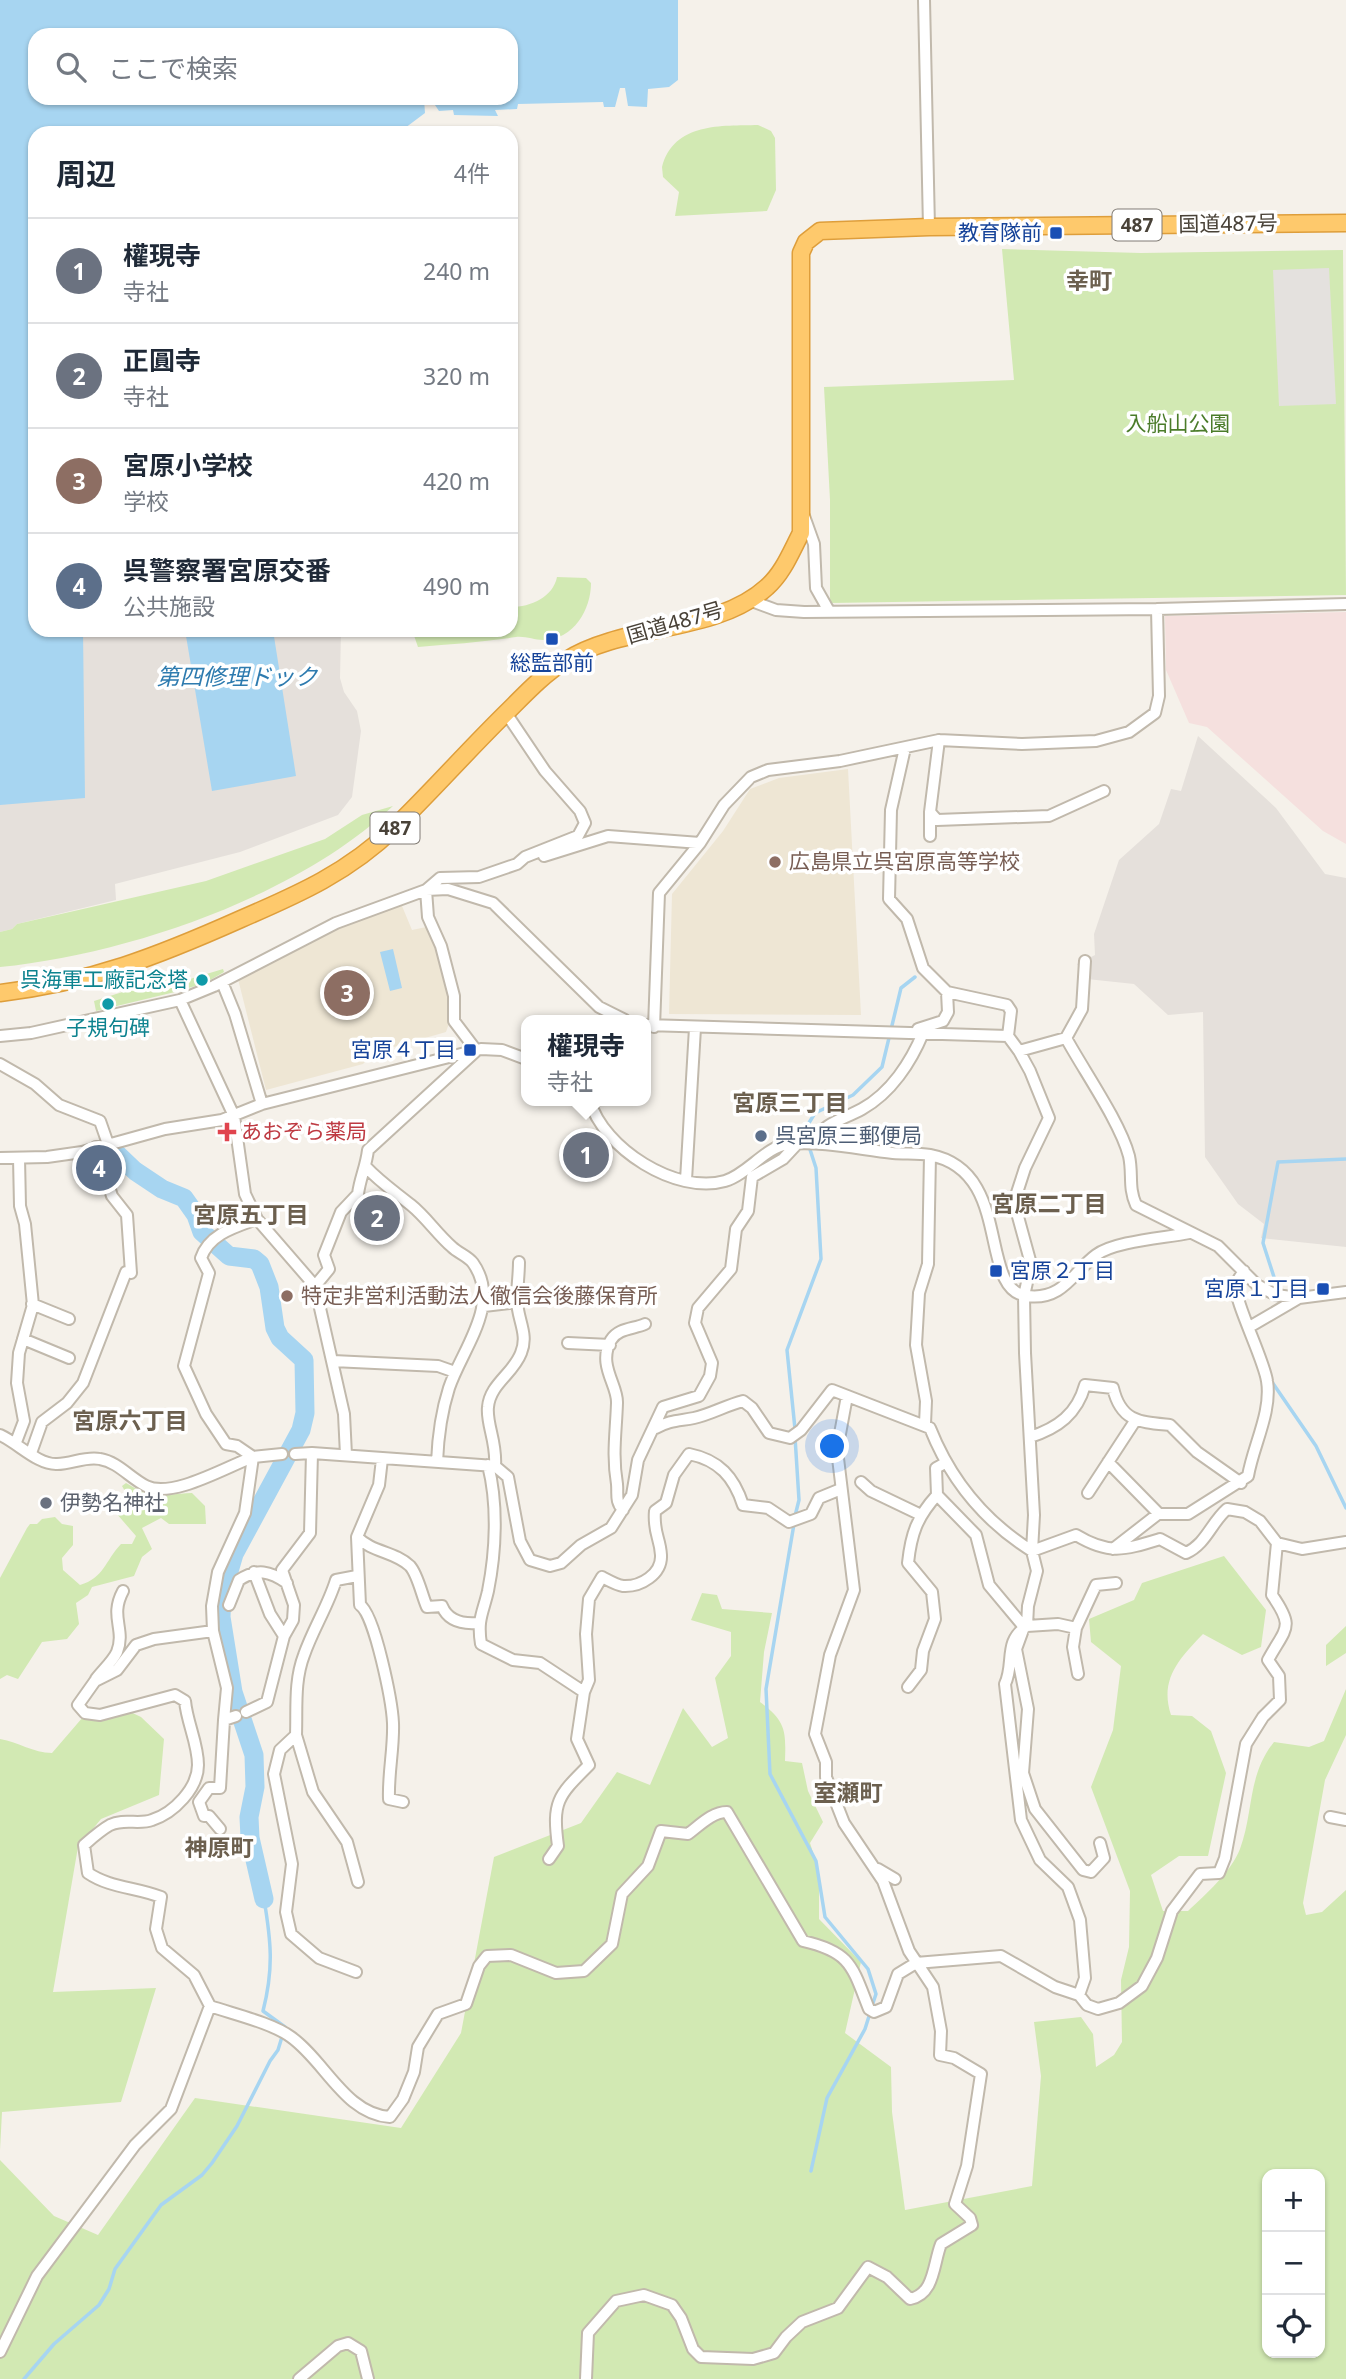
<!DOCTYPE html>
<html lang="ja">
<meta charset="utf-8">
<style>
:root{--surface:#fff;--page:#f2f2f3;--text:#1f2937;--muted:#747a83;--line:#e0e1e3;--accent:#b45309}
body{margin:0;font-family:"Noto Sans","Noto Sans JP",sans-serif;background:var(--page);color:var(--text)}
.controls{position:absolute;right:21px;bottom:21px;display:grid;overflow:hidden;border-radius:14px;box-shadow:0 2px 5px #0004}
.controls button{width:63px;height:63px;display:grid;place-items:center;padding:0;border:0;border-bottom:2px solid var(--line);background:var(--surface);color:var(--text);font:35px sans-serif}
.you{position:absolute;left:833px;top:1447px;width:24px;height:24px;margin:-18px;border:5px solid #fff;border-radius:50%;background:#1a73e8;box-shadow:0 0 0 10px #1a73e833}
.badge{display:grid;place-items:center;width:46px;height:46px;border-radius:50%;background:var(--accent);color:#fff;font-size:23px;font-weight:700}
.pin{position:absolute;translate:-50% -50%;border:4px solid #fff;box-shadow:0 2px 7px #0006}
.popup{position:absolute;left:521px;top:1015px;width:130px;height:91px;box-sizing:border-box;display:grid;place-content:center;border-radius:14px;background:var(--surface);filter:drop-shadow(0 2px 5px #0005);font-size:23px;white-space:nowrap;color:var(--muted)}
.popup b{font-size:26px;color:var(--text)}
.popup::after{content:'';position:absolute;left:50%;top:100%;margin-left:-14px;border:14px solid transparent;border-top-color:var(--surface)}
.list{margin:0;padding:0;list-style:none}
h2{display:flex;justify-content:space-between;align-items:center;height:91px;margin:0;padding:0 28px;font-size:30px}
h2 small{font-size:23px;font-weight:400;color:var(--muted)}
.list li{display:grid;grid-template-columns:46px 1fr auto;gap:21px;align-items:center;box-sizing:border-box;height:105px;padding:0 28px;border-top:2px solid var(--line)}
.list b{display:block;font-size:26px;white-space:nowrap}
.list p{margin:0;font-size:23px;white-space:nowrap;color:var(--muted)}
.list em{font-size:23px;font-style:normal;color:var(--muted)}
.icon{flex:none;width:38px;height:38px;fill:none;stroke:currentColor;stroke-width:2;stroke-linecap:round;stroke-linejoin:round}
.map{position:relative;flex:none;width:1346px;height:2379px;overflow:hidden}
.search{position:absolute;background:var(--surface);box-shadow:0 2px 5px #0004;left:28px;top:28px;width:490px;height:77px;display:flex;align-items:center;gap:18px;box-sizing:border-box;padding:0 24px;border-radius:21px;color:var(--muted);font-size:26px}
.panel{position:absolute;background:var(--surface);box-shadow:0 2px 5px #0004;left:28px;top:126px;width:490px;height:511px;border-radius:21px}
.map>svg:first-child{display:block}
</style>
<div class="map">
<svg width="1346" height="2379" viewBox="0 0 1346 2379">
<rect width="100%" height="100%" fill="#f5f1ea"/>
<path fill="#e5e0db" d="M0 248 35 630H341L340 678 344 692 357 711 361 731 352 797 338 815 240 852 115 884 116 900 17 924 12 929 0 932Z
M1198 736 1276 808 1325 874 1346 878V1247L1261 1238 1264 1224 1238 1204 1205 1157 1203 1012 1168 1015 1134 984 1087 979 1077 964 1095 955 1094 934 1119 860 1159 824 1171 789 1181 791Z"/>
<path fill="#eee6d4" d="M848 769 861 1015 669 1014 672 894 723 831 750 789 779 778Z
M402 906 412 930 431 926 455 1006 446 1032 373 1053 363 1064 266 1090 238 979 336 926Z"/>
<path fill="#f5e0de" d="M1346 612V844L1323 831 1207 727 1189 723 1166 670 1165 616Z"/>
<path fill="#d2e9b3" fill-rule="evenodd" d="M758 125 771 131 775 138 776 190 767 211 675 216 679 192 663 177 662 167C674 122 722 126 758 125Z
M1002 249 1141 253 1343 250 1346 595 830 603V500L824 387 1014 380Z
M557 577 586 578 591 583C591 609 574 640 543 640 534 640 526 636 516 637 484 642 451 644 418 647L412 630H511V607C531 607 553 597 557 577Z
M393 806C298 896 129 954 0 967V932L12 929 17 924 206 881 325 839 362 815Z
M223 969 224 972 205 983 182 990 180 982Z
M170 977 175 992 96 1011 94 1001Z
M126 1483C160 1503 158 1494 192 1493L205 1506 206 1524H169L161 1518 142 1528 152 1549 142 1557 134 1576 92 1587 88 1595 76 1603 79 1624 67 1639 42 1642 18 1679 7 1675 0 1679V1578L27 1528 30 1524H37L42 1519 55 1517 62 1524 73 1526V1545L62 1558 63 1570 80 1585C104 1578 105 1561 121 1544H132L136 1536 116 1513C124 1511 128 1508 130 1500L122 1486Z
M1224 1556 1266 1610 1261 1647 1242 1655 1203 1634C1180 1658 1159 1679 1171 1715L1192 1716 1211 1731 1226 1773 1208 1856H1179L1151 1875 1163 1911H1188C1206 1894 1231 1872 1240 1849 1254 1811 1247 1776 1274 1742L1309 1747 1324 1741 1346 1689V1735L1325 1780 1303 1903 1306 1915 1322 1912 1346 1890V2379H0V2160L54 2216 98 2235 195 2098 401 2128 461 2033 494 1857 581 1823 617 1772 650 1785 683 1708 712 1747 728 1738 715 1678 731 1656V1632L691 1620 702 1593 717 1595 722 1609 772 1613 764 1652 760 1702C786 1721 786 1731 785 1761L802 1763 808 1791 823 1822 810 1843 819 1871V1919L861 1962 845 2033 891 2067 892 2112 905 2210 1032 2186 1041 2076 1034 2022 1081 2017 1093 2034 1096 2067 1114 2055 1122 2042 1121 1980 1129 1947 1130 1891 1091 1787 1113 1730 1121 1666 1091 1642 1089 1619 1134 1600 1142 1583ZM1267 2174H1320V2353H1267Z
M1346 1626V1653L1326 1666V1645Z
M120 1707 141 1717 164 1739 159 1795 101 1819 78 1847 53 1992 156 1988 121 2102 2 2112 0 2150V1739C19 1742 33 1753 52 1753L83 1717Z"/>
<path fill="#e4e1de" d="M1329 268 1336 404 1279 406 1273 270Z"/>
<path fill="#a7d5f1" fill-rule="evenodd" d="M0 0H678V80L669 87 648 89 647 107 628 106 625 88H620L615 107H604L603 102 518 104 517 109 495 110 498 116 454 115 453 110 439 111 433 102 424 99 425 113 405 128 388 133H35V630H83L85 798 0 805ZM511 35V98H35V35Z
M185 630H273L296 776 212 791Z
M393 949 402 988 390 991 380 952Z"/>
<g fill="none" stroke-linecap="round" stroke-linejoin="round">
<path stroke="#a7d5f1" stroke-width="3.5" d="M1274 1277 1263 1243 1278 1162 1346 1159
M1272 1382 1316 1446 1346 1508
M795 1429 787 1350 821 1259 816 1168 804 1131 815 1113 853 1095 882 1067 901 988 915 977
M795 1516 799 1500 795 1437
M794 1524 766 1689 770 1774 816 1861 825 1917 868 1969 876 1994 872 2006
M811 2171 827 2098 865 2029 870 2013
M24 2379 54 2344 99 2305 109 2289 115 2269 161 2205 202 2175 212 2163 237 2126 270 2061 278 2050 285 2027 263 2011C274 1968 271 1941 264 1899"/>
<path stroke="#a7d5f1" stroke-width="19" d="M113 1150 135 1171 162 1189 184 1198 196 1215 202 1232 229 1256 254 1259 260 1264 269 1287 275 1328 280 1338 304 1360 305 1413 301 1430 234 1554 222 1595 221 1617 233 1692 254 1755 255 1787 249 1817 250 1838 264 1899"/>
<defs>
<path id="minor" d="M924 0 929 227
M804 516 814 544 816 588 829 611
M749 600 776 610 804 612 1157 609 1346 604
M939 740 930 812 937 820 1049 816 1104 791
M905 748 891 810 889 899 907 919 923 968 947 992 1007 1005 1011 1011 1008 1036 1019 1051 1066 1038C1084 1071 1120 1122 1129 1156 1133 1174 1128 1187 1136 1205L1218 1246 1257 1285 1276 1295 1299 1298 1346 1292
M930 836V812
M544 856 608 836 700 843
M222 982 235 1014 262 1104
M180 1000 234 1116 245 1194 257 1219 315 1286 344 1414 346 1455
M646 1025 1008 1036
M654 1027 659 893 700 843 724 805 751 777 768 770 840 761 939 740 1022 744 1096 741 1129 732 1155 713 1159 696 1157 609
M918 1029 943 1021 948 1012 947 992
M0 1036 31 1033 180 1000 214 986 336 923 426 890 448 889 493 903 599 1007 625 1020
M1066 1038 1082 1009 1085 961
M476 1050 454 1021V996L441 946 428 917 426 890 440 878 479 877 517 864 525 857 578 836 585 823 580 811 545 771 506 713
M1019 1051 1030 1071 1049 1118 1025 1168 1014 1202 1031 1264 1024 1296 1025 1353 1034 1515 1032 1551 1037 1571 1028 1606 1027 1626C1003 1641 1015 1663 1005 1684L1021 1820 1040 1860 1068 1887 1080 1920 1085 1978 1079 1995
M0 1064 35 1084 59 1105 100 1121 108 1144
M590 1101C603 1148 676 1195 725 1181 748 1174 765 1147 788 1144 825 1141 857 1149 893 1153 905 1154 918 1153 930 1155 1014 1171 977 1290 1027 1296 1063 1301 1074 1271 1096 1255 1115 1241 1165 1238 1189 1233
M813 1142C825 1122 842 1120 862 1109 891 1093 911 1062 923 1033
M96 1147 112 1196 127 1215 131 1273
M0 1158 47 1157 82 1152 165 1129 222 1120 262 1104 481 1049 502 1050 526 1059
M366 1167C380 1182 395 1192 411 1205 426 1217 437 1234 452 1247 458 1253 468 1256 473 1263 502 1304 462 1349 449 1388 441 1413 438 1437 437 1462
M686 1180 695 1028
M257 1219C235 1227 209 1234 201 1258L209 1273 184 1366 206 1414 226 1444 237 1446 253 1457 282 1454
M315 1286 329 1269 324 1255 341 1212 358 1194C360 1178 366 1167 368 1150L476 1051
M32 1304 69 1319
M484 1306 517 1302
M1251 1326 1299 1298
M23 1339 69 1358
M568 1343 610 1345
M333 1361 438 1366 455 1372
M925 1424 926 1401 916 1345 919 1293 928 1264 930 1155
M656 1428C670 1420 679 1421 694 1418 709 1415 727 1405 743 1401L752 1408 769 1433 790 1438 801 1430 832 1390 930 1428C951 1481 984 1521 1032 1551L1076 1535C1109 1555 1124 1550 1160 1539L1186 1553C1206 1544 1211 1523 1227 1509L1245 1512 1260 1521 1277 1543 1302 1549 1346 1542
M0 1435C18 1443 38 1465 57 1464 72 1464 85 1456 100 1459 118 1462 130 1478 146 1486 172 1499 226 1467 253 1457L245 1513 218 1572 212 1606 213 1631 227 1688 224 1720 236 1716
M1030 1437C1058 1428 1077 1414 1085 1385L1113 1388C1121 1422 1140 1422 1170 1425L1197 1452 1241 1483
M16 1442 24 1421 17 1383 19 1353 33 1305 25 1224 20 1206 19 1158
M31 1453 42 1422 67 1403 83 1383 126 1272
M312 1453 495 1466 508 1477 520 1541 530 1560 550 1566 561 1563 581 1545 611 1528 632 1495 638 1460 663 1407 699 1396 710 1376 712 1363 695 1323 698 1308 731 1269 736 1229 748 1211 752 1177 783 1159 797 1144
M382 1459 379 1485 357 1537 360 1605C375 1615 392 1702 393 1723 394 1748 388 1773 389 1799L403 1802
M1108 1462 1159 1514
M945 1463 936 1468 937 1495 976 1535 989 1585 1024 1627 1016 1649 1028 1709 1023 1773 1035 1809 1083 1870 1091 1872 1104 1858 1100 1843
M488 1465C498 1504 496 1551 488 1591 483 1613 477 1619 481 1644L513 1660 540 1663 584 1692
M495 1466C497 1442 486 1424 488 1407 490 1384 513 1374 521 1353 529 1334 517 1319 517 1300 517 1287 519 1275 519 1262
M861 1482 871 1491 919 1514
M1088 1493 1135 1421
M623 1510C615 1501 618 1495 617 1484 612 1454 616 1433 617 1403 618 1385 597 1365 611 1340 618 1328 634 1329 645 1324
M357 1537C373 1553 394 1551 410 1566 418 1575 422 1596 427 1607L442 1606C448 1621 463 1624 477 1623
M1113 1549 1158 1514H1188L1248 1476C1253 1446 1272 1412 1267 1381 1264 1359 1233 1299 1236 1285 1237 1280 1242 1274 1244 1271
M254 1572 270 1614 284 1636
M229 1605 239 1580C257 1568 270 1571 287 1583
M1027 1626 1058 1624 1076 1628 1073 1647 1078 1674
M1076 1628 1096 1585 1116 1583
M96 1679C102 1671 113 1661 117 1652 126 1629 109 1617 123 1591
M908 1687 921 1670 923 1651 935 1619 932 1592 908 1563C911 1534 917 1517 937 1495
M246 1712 267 1702 284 1636 293 1620 294 1605 282 1570 310 1533 312 1453 295 1454
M296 1735 313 1792 347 1842 358 1882
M1330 1817 1346 1820
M220 1829 209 1816H204L199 1802 209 1788H220L224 1720
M549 1859 558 1846C552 1801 558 1796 589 1765L577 1739 584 1692 589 1680 586 1634 589 1599 602 1577C608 1580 616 1585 623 1586 641 1587 662 1574 661 1555 660 1537 653 1533 655 1511L666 1503 674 1475 689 1454C719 1460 734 1477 743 1505L768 1508 789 1522 811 1514 819 1498 841 1489
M878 1869 895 1879
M356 1972 319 1958 291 1934 286 1912 292 1864 274 1774 280 1750 296 1735C297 1708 294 1681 304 1655 313 1629 328 1606 336 1580L357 1576
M210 2006C233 2014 272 2023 291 2037 325 2061 345 2114 390 2117L403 2099 414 2072 418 2047 438 2014 466 2004 479 1966 487 1956 511 1955 556 1973 584 1971 612 1944 622 1894 648 1866 661 1831 688 1834C700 1825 712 1812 727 1812L803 1941C851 1952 852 1966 869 2009L874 2012 886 2007 898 1974 916 1963 1001 1956 1055 1987 1079 1995 1087 2005 1098 2009 1119 2003 1142 1986 1157 1958 1172 1911 1200 1874 1219 1873 1225 1858 1246 1744 1263 1717 1280 1700 1279 1676 1268 1660C1286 1627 1295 1628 1272 1595L1277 1543
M0 2352 37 2276 135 2145 171 2109 210 2006 194 1975 162 1948 156 1929 161 1897C136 1887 110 1888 88 1873L84 1845C92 1838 101 1830 110 1825 124 1818 139 1825 152 1820 174 1813 198 1788 198 1765 198 1743 187 1723 185 1701L175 1695 100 1715 85 1713 78 1705 95 1681 117 1670 136 1645 154 1639 213 1631
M299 2379 338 2346 348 2343 361 2351 368 2379
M586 2379 588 2333 616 2301 644 2295 672 2305 681 2318 693 2349 701 2357 753 2359 774 2353 786 2337 802 2322 838 2308 868 2267 887 2277 910 2299C935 2294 933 2264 941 2244L972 2225 970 2218 955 2204 967 2166 981 2074 954 2058 940 2055 941 2031 933 1987 909 1951 883 1881 844 1823 826 1777V1762L815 1734 830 1655 854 1590 837 1450 847 1396"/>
<path id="highway" d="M0 993C92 982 158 956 241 919 299 894 349 872 395 827 434 789 470 748 509 710 527 692 544 674 565 661 624 623 716 634 767 587 783 573 791 552 801 533V253L806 242 820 231 929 227 1346 223"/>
</defs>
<use href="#minor" stroke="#c1b9ac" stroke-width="14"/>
<use href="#highway" stroke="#de9e3b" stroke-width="19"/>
<use href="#minor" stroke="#fff" stroke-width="10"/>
<use href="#highway" stroke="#fec96c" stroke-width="16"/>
</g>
<g fill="#1a4fb4" stroke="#fff" stroke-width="2.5">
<rect x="1049" y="226" width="14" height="14" rx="3.5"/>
<rect x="545" y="632" width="14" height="14" rx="3.5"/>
<rect x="463" y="1043" width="14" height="14" rx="3.5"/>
<rect x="989" y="1264" width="14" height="14" rx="3.5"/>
<rect x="1316" y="1282" width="14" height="14" rx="3.5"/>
</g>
<g fill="#8d6e63" stroke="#fff" stroke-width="2.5">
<circle cx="775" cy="862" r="7"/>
<circle cx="287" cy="1296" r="7"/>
</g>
<g fill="#0f9aa8" stroke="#fff" stroke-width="2.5">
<circle cx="202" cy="980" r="7"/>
<circle cx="108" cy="1004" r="7"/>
</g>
<path fill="#e0444e" stroke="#fff" stroke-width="2.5" d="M223.5 1121.5h7v7h7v7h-7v7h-7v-7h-7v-7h7z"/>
<circle fill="#5c6f8a" stroke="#fff" stroke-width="2.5" cx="761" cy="1136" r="7"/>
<circle fill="#6b7280" stroke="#fff" stroke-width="2.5" cx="46" cy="1503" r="7"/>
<g text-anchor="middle" stroke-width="7" stroke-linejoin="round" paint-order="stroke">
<g fill="#fff" stroke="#807b74" stroke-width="2">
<rect x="1112.5" y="209.5" width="49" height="31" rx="5"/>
<rect x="370.5" y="812.5" width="49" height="31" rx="5"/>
</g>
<g font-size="19" font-weight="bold" fill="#494238">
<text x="1137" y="232">487</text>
<text x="395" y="835">487</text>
</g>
<g font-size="21" fill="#494238" stroke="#fff">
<text transform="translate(1228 224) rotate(-1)" y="7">国道487号</text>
<text transform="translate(675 623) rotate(-16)" y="7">国道487号</text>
</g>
<g font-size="21" fill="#164399" stroke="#fff" text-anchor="end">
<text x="1042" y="240">教育隊前</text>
<text x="552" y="670" text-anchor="middle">総監部前</text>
<text x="456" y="1057">宮原４丁目</text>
<text x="1010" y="1278" text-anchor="start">宮原２丁目</text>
<text x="1309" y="1296">宮原１丁目</text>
</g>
<g font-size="21" fill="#4b7c2a" stroke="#fff">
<text x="1178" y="431">入船山公園</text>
</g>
<g font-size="21" fill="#785e54" stroke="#fff" text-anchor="start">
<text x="789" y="869">広島県立呉宮原高等学校</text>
<text x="301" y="1303">特定非営利活動法人徹信会後藤保育所</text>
</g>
<g font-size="21" fill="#0d838f" stroke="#fff" text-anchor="end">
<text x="188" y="987">呉海軍工廠記念塔</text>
<text x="108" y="1035" text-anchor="middle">子規句碑</text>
</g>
<g font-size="21" fill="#be3a42" stroke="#fff" text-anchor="start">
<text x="241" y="1139">あおぞら薬局</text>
</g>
<g font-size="21" fill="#4e5e75" stroke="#fff" text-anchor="start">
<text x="775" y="1143">呉宮原三郵便局</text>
</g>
<g font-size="21" fill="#5b616d" stroke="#fff" text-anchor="start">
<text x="60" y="1510">伊勢名神社</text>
</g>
<g font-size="23" font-weight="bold" fill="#6c604f" stroke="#fff">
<text x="1089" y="289">幸町</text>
<text x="790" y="1111">宮原三丁目</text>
<text x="1049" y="1212">宮原二丁目</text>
<text x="251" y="1223">宮原五丁目</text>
<text x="130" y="1429">宮原六丁目</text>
<text x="848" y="1801">室瀬町</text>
<text x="219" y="1856">神原町</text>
</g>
<g font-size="23" font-style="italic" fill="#2e7baf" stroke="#fff">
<text x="237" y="685">第四修理ドック</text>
</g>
</g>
</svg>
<div class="controls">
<button>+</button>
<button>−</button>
<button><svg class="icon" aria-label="locate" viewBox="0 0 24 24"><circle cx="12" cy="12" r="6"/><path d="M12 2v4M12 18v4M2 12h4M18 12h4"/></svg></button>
</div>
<div class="you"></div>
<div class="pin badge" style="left:586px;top:1155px;background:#6b7280">1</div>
<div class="popup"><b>權現寺</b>寺社</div>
<div class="pin badge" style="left:377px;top:1218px;background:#6b7280">2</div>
<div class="pin badge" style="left:347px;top:993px;background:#8d6e63">3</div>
<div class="pin badge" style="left:99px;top:1168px;background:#5c6f8a">4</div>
<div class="search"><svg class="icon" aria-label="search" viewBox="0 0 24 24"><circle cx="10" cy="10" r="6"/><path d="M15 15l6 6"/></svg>ここで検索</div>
<section class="panel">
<h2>周辺<small>4件</small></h2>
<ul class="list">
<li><span class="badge" style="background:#6b7280">1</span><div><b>權現寺</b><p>寺社</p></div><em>240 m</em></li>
<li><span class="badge" style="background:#6b7280">2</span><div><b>正圓寺</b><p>寺社</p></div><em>320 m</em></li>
<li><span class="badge" style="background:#8d6e63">3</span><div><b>宮原小学校</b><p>学校</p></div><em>420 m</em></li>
<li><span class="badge" style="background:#5c6f8a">4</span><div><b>呉警察署宮原交番</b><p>公共施設</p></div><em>490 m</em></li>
</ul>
</section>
</div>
